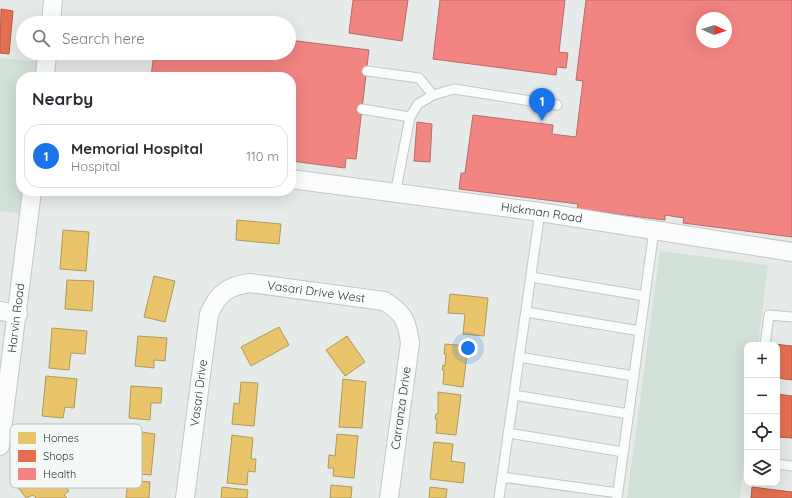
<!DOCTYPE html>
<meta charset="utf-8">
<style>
:root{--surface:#fff;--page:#f7f7f7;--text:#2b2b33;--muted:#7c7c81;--line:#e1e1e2;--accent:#1a73e8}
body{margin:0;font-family:Quicksand,sans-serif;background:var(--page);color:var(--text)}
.controls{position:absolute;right:12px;bottom:12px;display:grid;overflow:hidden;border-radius:8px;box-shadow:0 4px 16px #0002}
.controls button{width:36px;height:36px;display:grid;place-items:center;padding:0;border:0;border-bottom:1px solid var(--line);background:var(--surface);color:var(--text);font:20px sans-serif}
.compass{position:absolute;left:696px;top:12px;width:36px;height:36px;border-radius:50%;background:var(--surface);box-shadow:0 4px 16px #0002;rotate:93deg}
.you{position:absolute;left:468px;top:348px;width:14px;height:14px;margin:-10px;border:3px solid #fff;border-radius:50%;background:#1a73e8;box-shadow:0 0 0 6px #1a73e833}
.badge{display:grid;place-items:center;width:26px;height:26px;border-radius:50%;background:var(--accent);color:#fff;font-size:13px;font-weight:700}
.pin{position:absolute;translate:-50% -33px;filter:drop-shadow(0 1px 2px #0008)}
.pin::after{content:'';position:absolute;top:21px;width:14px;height:12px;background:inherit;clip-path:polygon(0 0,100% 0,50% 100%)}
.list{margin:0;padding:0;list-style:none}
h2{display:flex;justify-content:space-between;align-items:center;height:52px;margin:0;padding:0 16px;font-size:17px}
h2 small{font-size:13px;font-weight:400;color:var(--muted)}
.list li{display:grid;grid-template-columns:26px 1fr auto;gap:12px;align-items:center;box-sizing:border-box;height:64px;margin:0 8px 8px;padding:0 8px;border:1px solid var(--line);border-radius:16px}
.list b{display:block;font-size:15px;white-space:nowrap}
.list p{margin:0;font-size:13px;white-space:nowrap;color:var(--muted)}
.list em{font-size:13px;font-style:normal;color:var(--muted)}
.icon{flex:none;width:22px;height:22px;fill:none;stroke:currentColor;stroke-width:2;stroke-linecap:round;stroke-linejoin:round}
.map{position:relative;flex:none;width:792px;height:498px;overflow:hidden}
.search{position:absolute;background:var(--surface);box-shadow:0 4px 16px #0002;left:16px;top:16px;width:280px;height:44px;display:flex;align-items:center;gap:10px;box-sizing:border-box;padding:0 14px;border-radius:22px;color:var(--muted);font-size:15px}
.panel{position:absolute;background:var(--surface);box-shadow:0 4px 16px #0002;left:16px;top:72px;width:280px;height:124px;border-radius:16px}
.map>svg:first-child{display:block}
</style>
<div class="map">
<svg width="792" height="498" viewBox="0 0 792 498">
<rect width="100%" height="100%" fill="#e6eae8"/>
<path fill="#d1e1d7" d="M0 58 40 62 38 77H21V191H25L22 214 0 211Z
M660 251 768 265 758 345H747V439L740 498H627Z"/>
<path fill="#e9c46a" stroke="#ae9b5b" d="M237 220 281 224 279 244 236 240Z
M63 230 89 232 86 271 60 269Z
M154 276 175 281 165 322 144 317Z
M67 280 94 281 92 311 65 309Z
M450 294 488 298 484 336 463 334 465 314 448 313Z
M279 327 289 345 251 366 241 347Z
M52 328 87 331 85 354 71 353 69 370 49 368Z
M138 336 167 338 165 361 154 360V368L135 366Z
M347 336 365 362 345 376 326 350Z
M445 344 468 346 463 387 443 384 444 370H442L443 365 445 366 446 354H444Z
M46 376 77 379 74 408 65 407 63 418 42 416Z
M343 379 366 382 362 428 339 427Z
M241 382 258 383 254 426 232 424 234 403 239 404Z
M131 386 162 388 161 403H151L150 420 129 418Z
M438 392 461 395 456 435 436 433 437 419H435L436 414H438Z
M135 431 155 434 151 475 115 472 117 450 133 451Z
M337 434 358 436 354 478 333 476 334 468H328L329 455 335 456Z
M232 435 253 438 251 459H256L255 472 248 471 247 485 227 483Z
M434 442 453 444 451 461 465 463 463 483 430 479Z
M51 468 69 491 64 495 67 498H36L33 495 26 498 17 486 36 472 39 477Z
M128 480 150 482 149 498H126Z
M331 485 352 487 351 498H330Z
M222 487 248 490 247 498H221Z
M430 487 447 489 446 498H429Z"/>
<path fill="#e76f51" stroke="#ad5f49" d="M1 9 13 11 9 54 0 53Z
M774 344 792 346V380L777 378V345Z
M777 394 792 396V438L777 437Z
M752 487 792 492V498H751Z"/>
<path fill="#f28482" stroke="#b46e6c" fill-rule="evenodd" d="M353 0H408L402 41 349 33Z
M440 0H565L559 52 568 53 566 68 557 67 556 75 433 59Z
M586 0H792V237L683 223 684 218 665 215V220L577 209 578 204 459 189 461 173H465L473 115 553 125 552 134 576 137 583 81 576 80ZM702 18H726V42H702Z
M289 40 369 50 356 159 346 158 345 168 291 161V77H151L154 53H289Z
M417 122 432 124 430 162 414 161Z"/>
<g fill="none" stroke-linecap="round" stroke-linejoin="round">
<defs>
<path id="lane" d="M367 71 419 78 433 95
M362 109 410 117
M395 194 410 117 418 104 433 95 454 89 557 105
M531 277 645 296
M526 312 640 331
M765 345 769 315 792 317
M519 357 634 376
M514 395 629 414
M508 433 623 452
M777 464 792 466
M502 477 618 493
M499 498 540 212
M617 498 654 230"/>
<g id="street">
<path d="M51 23 53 0"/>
<path d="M45 77 47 53"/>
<path id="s1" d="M291 179 540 212 792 252"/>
<path d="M0 311 18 314"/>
<path id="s2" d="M0 446 32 191"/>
<path id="s3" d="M185 498 209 314C218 293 228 286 250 283L384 301C404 313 407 321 410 343L389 498"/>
</g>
</defs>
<use href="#lane" stroke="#c3c7c5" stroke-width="11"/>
<use href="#street" stroke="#c3c7c5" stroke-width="20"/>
<use href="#lane" stroke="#fbfcfc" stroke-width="9"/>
<use href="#street" stroke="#fbfcfc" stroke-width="18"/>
</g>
<g text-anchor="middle" stroke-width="4" stroke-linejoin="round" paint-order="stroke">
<g font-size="12" fill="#253b37" stroke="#f4f8f7">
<text dy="4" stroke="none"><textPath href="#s1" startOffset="253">Hickman Road</textPath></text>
<text dy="4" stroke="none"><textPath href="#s3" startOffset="307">Vasari Drive West</textPath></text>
<text dy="4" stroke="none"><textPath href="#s2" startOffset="129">Harvin Road</textPath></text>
<text dy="4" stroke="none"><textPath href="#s3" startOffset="106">Vasari Drive</textPath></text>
<text transform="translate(401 408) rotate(-82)" y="4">Carranza Drive</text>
</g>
</g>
<rect x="10" y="424" width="132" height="64" rx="6" fill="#f4f8f7" stroke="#b6bfbd" stroke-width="1"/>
<rect x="18" y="432" width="18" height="12" fill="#e9c46a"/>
<rect x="18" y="450" width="18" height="12" fill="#e76f51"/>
<rect x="18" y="468" width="18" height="12" fill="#f28482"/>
<g font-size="11" fill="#253b37">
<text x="43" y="442">Homes</text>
<text x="43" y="460">Shops</text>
<text x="43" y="478">Health</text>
</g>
</svg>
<div class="controls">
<button>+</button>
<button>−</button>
<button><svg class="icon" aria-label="locate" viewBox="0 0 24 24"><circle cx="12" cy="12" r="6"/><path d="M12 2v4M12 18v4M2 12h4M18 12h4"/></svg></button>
<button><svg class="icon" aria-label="layers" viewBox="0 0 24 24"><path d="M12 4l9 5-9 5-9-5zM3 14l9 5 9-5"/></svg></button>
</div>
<svg class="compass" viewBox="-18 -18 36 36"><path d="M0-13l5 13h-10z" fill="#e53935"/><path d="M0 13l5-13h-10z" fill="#7c7c81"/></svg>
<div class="you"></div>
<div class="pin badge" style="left:542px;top:121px">1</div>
<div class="search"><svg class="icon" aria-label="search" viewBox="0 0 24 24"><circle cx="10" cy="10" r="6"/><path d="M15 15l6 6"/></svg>Search here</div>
<section class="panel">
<h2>Nearby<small></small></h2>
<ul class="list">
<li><span class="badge">1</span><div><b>Memorial Hospital</b><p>Hospital</p></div><em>110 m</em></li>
</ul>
</section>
</div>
